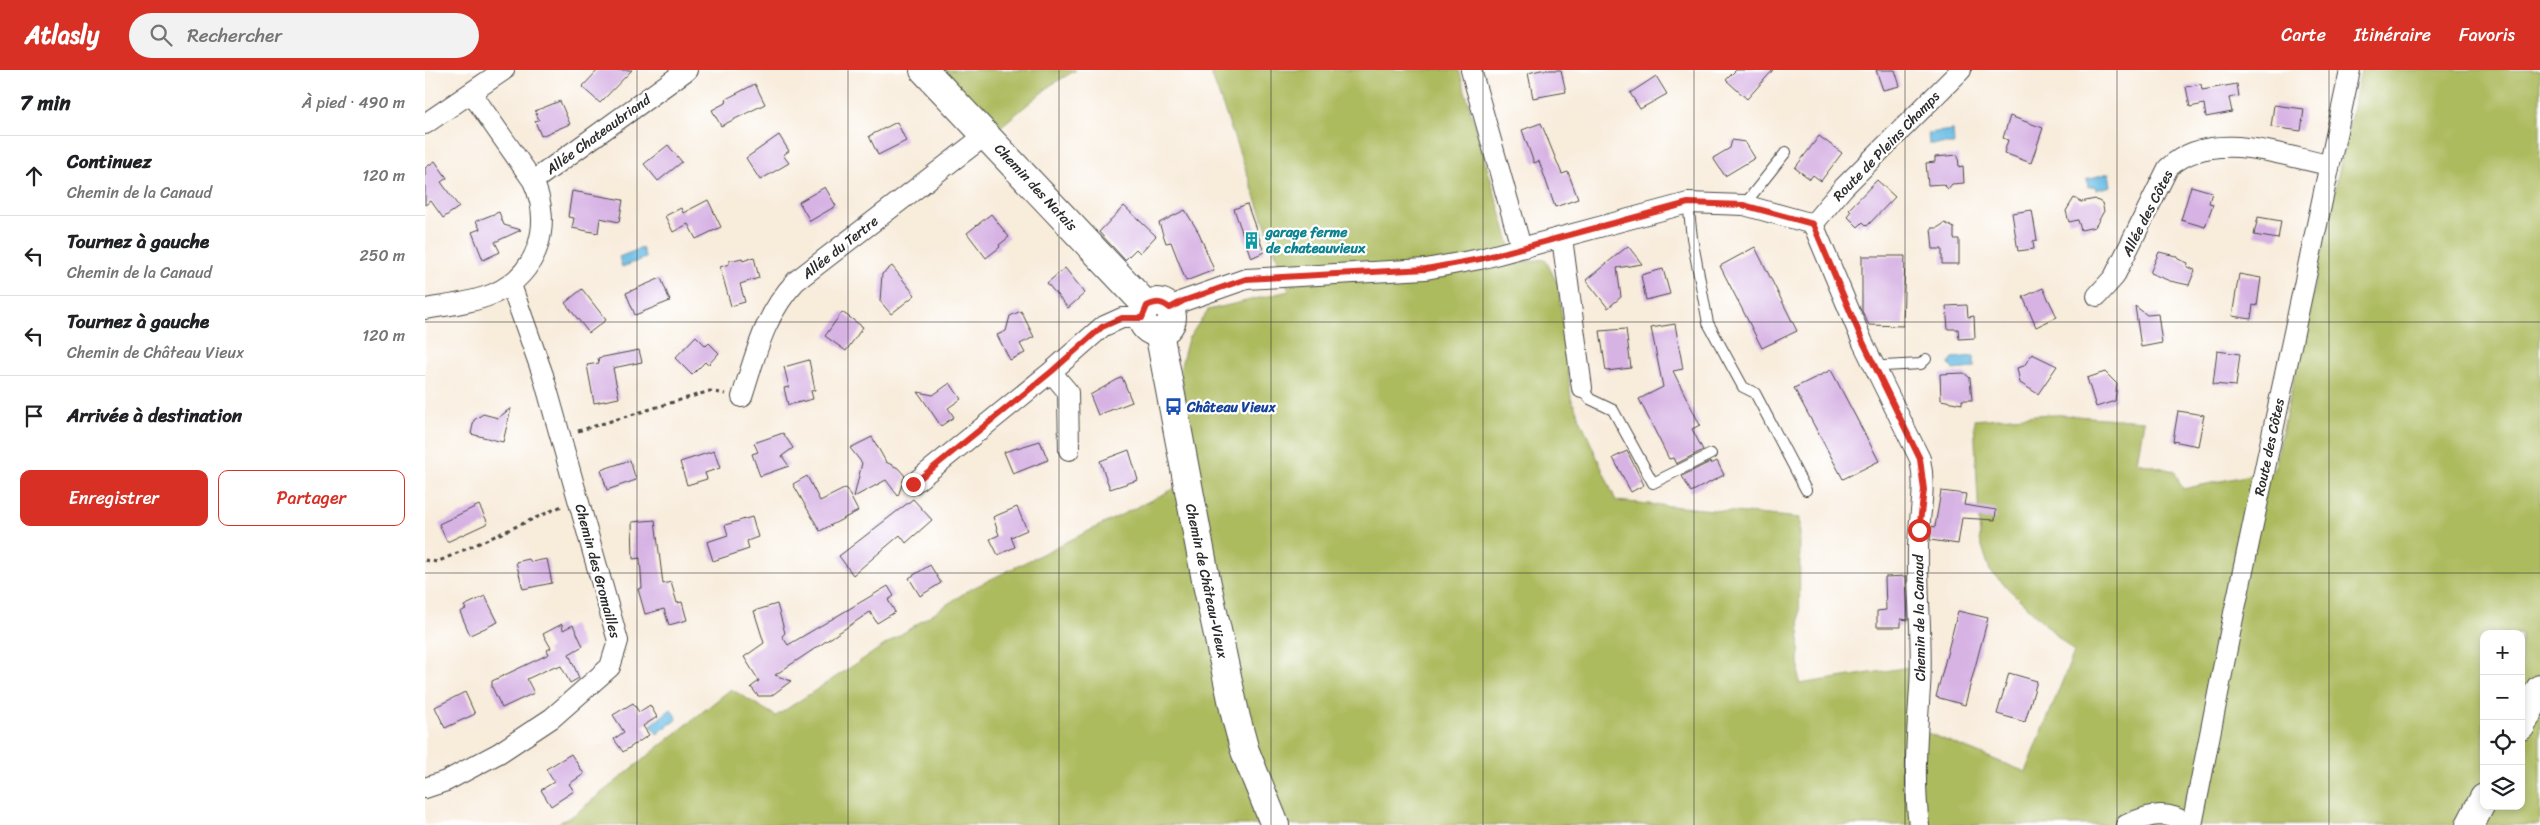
<!DOCTYPE html>
<html lang="fr">
<meta charset="utf-8">
<style>
:root{--surface:#fff;--page:#f2f2f2;--text:#202124;--muted:#757577;--line:#e0e0e0;--accent:#d93025}
body{margin:0;font-family:Sriracha,sans-serif;background:var(--page);color:var(--text)}
.controls{position:absolute;right:15px;bottom:15px;display:grid;overflow:hidden;border-radius:10px;box-shadow:0 2px 8px #0003}
.controls button{width:45px;height:45px;display:grid;place-items:center;padding:0;border:0;border-bottom:1px solid var(--line);background:var(--surface);color:var(--text);font:25px sans-serif}
.stop{position:absolute;width:15px;height:15px;margin:-11px;border:4px solid #d93025;border-radius:50%;background:#fff}
.stop.end{background:#d93025;border-color:#fff;box-shadow:0 1px 5px #0008}
.list{margin:0;padding:0;list-style:none}
h2{display:flex;justify-content:space-between;align-items:center;height:65px;margin:0;padding:0 20px;font-size:21px}
h2 small{font-size:16px;font-weight:400;color:var(--muted)}
.list li{display:grid;grid-template-columns:32px 1fr auto;gap:15px;align-items:center;box-sizing:border-box;height:80px;padding:0 20px;border-top:1px solid var(--line)}
.list b{display:block;font-size:19px;white-space:nowrap}
.list p{margin:0;font-size:16px;white-space:nowrap;color:var(--muted)}
.list em{font-size:16px;font-style:normal;color:var(--muted)}
.actions{display:flex;gap:10px;padding:15px 20px}
.actions a{flex:1;padding:11px 0;border:1px solid var(--accent);border-radius:10px;text-align:center;font-size:18px;color:var(--accent)}
.actions .main{background:var(--accent);color:#fff}
.icon{flex:none;width:28px;height:28px;fill:none;stroke:currentColor;stroke-width:2;stroke-linecap:round;stroke-linejoin:round}
.map{position:relative;flex:none;width:2115px;height:755px;overflow:hidden}
header{display:flex;align-items:center;gap:30px;box-sizing:border-box;height:70px;padding:0 25px;background:var(--accent);color:#fff}
header strong{font-size:24px}
nav{display:flex;gap:28px;margin-inline-start:auto;font-size:18px}
.search{width:350px;height:45px;background:var(--page);display:flex;align-items:center;gap:12px;box-sizing:border-box;padding:0 18px;border-radius:28px;color:var(--muted);font-size:19px}
main{display:flex}
aside{flex:1;background:var(--surface)}
.map>svg:first-child{display:block}
</style>
<header>
<strong>Atlasly</strong>
<div class="search"><svg class="icon" aria-label="search" viewBox="0 0 24 24"><circle cx="10" cy="10" r="6"/><path d="M15 15l6 6"/></svg>Rechercher</div>
<nav><a>Carte</a><a>Itinéraire</a><a>Favoris</a></nav>
</header>
<main>
<aside>
<h2>7 min<small>À pied · 490 m</small></h2>
<ul class="list">
<li><svg class="icon" aria-label="ahead" viewBox="0 0 24 24"><path d="M12 20V5M6 11l6-6 6 6"/></svg><div><b>Continuez</b><p>Chemin de la Canaud</p></div><em>120 m</em></li>
<li><svg class="icon" aria-label="left" viewBox="0 0 24 24"><path d="M17 20v-9H6M10 6l-5 5 5 5"/></svg><div><b>Tournez à gauche</b><p>Chemin de la Canaud</p></div><em>250 m</em></li>
<li><svg class="icon" aria-label="left" viewBox="0 0 24 24"><path d="M17 20v-9H6M10 6l-5 5 5 5"/></svg><div><b>Tournez à gauche</b><p>Chemin de Château Vieux</p></div><em>120 m</em></li>
<li><svg class="icon" aria-label="arrive" viewBox="0 0 24 24"><path d="M6 21V4h12l-3 4 3 4H6"/></svg><div><b>Arrivée à destination</b></div></li>
</ul>
<div class="actions"><a class="main">Enregistrer</a><a>Partager</a></div>
</aside>
<div class="map">
<svg width="2115" height="755" viewBox="0 0 2115 755">
<rect width="100%" height="100%" fill="#fff"/>
<filter id="ink" filterUnits="userSpaceOnUse"><feTurbulence type="fractalNoise" baseFrequency=".02" numOctaves="2"/><feDisplacementMap in="SourceGraphic" scale="10" xChannelSelector="R" yChannelSelector="G"/><feConvolveMatrix kernelMatrix="1 2 1 2 8 2 1 2 1" color-interpolation-filters="sRGB"/></filter>
<filter id="wash" filterUnits="userSpaceOnUse"><feTurbulence type="fractalNoise" baseFrequency=".0096" numOctaves="4" result="noise"/><feDisplacementMap in="SourceGraphic" scale="20" xChannelSelector="R" yChannelSelector="G"/><feGaussianBlur stdDeviation="1.12" result="paint"/><feColorMatrix in="noise" values="0 0 0 0 0 0 0 0 0 0 0 0 0 0 0 0 0 1.4 0 .05"/><feComposite in="paint" operator="in"/></filter>
<g filter="url(#wash)">
<rect width="100%" height="100%" fill="#f8ecdb"/>
<path fill="#adbb5e" stroke="#6c7344" fill-rule="evenodd" d="M509 0H651L626 15 568 63Z
M785 0H1034L1090 193 1120 189 1133 215 1146 328 1191 431 1375 448 1374 614 1485 597 1480 654 1601 702 1649 582 1565 501 1555 470 1549 350 1624 344 1719 351 1712 392 1749 401 1758 419 1849 400 1936 0H2115V755H129L149 745 306 619 351 646 544 520 771 408 755 299 763 269 783 240 864 221ZM2059 564H2096V736H2059Z"/>
<path fill="#68bbe4" stroke="#4a7388" d="M1528 60 1529 74H1504L1503 63Z
M1684 103 1686 116 1671 120 1670 116 1663 117 1662 109Z
M217 178 221 188 197 197 194 187Z
M1549 286V298L1528 300 1524 293 1528 288Z
M246 639 252 649 232 664 226 655Z"/>
<g id="blocks">
<path fill="#d7b3e4" d="M173 0H207L175 33 157 17Z
M1116 0H1136L1141 22 1108 28 1103 3Z
M1311 0H1348L1322 29 1301 10Z
M1451 0H1470L1475 16 1458 20Z
M1231 6 1242 24 1215 39 1205 23Z
M330 14 340 34 296 56 287 40 302 32 301 29Z
M1776 14 1777 20 1812 14 1814 26 1804 28 1807 42 1781 47 1779 34 1765 37 1761 17Z
M135 31 145 54 116 66 110 51 114 50 110 41Z
M1849 35 1879 39 1876 61 1846 57Z
M1585 46 1618 58 1606 93 1579 83 1583 70 1578 68Z
M472 52 481 71 453 85 444 66Z
M1116 53 1137 104 1143 102 1153 129 1130 137 1114 91 1109 93 1097 60Z
M354 65 364 81 358 85 364 93 335 110 321 88Z
M1394 66 1417 83 1396 111 1388 105 1385 109 1370 98Z
M1307 70 1320 72 1330 88 1300 106 1288 88 1305 78Z
M243 75 257 92 233 111 219 94Z
M1533 85 1534 97 1538 96 1539 113 1527 114 1523 119 1518 114 1503 115 1501 93 1510 92V87Z
M10 91 22 108 16 112 34 137 18 148 6 131 0 135V98Z
M1452 110 1470 127 1442 156 1438 152 1433 157 1422 146 1426 141 1424 139Z
M1766 116 1787 122 1784 133 1788 134 1780 157 1756 150Z
M400 117 411 136 385 151 374 132Z
M147 121 198 130 194 152 175 148 173 163 147 158 149 148 143 147Z
M1649 128 1656 132 1670 129 1677 133 1679 141 1670 157 1656 160 1653 150 1644 152 1641 141Z
M283 130 296 157 271 169 263 154 248 162 240 146 256 138 258 143Z
M822 134 839 182 826 188 809 139Z
M699 136 731 166 715 183 711 179 700 190 674 162Z
M760 140 774 163 789 200 761 211 746 172 741 173 734 153Z
M1607 140 1612 170 1608 171 1609 179 1593 181 1587 143Z
M74 142 79 155 96 160 70 172 75 182 58 190 47 162 55 159 51 151Z
M566 144 584 167 574 175 575 177 561 188 542 163Z
M1833 147 1856 151 1853 169 1829 165Z
M1520 153 1529 158V169H1534V194H1517V179H1508L1506 158H1512Z
M1203 176 1217 194 1192 198 1196 227 1183 238 1161 210Z
M1330 177 1372 261 1337 278 1295 196Z
M1734 182 1751 186 1753 189 1763 193 1762 197 1770 200 1764 215 1745 211 1725 203Z
M1437 186H1480L1478 256 1444 255 1437 241Z
M329 187 334 208 315 214 320 232 306 236 295 197 304 194V191L317 188 318 191Z
M467 196 490 225 466 244 455 231 457 204Z
M640 198 660 223 643 238 622 213Z
M1238 199 1245 224 1221 230 1216 205Z
M1814 204 1836 208 1832 236 1828 235 1826 249 1807 246Z
M236 208 245 231 210 245 201 223Z
M1618 218 1632 247 1611 257 1598 227Z
M157 219 181 250 164 263 140 233Z
M1542 235 1543 247 1549 246 1550 268 1534 269 1533 259H1523L1521 236Z
M1710 236 1722 245 1733 244 1737 273 1716 277Z
M596 241 609 267 595 274 600 283 585 290 572 265 581 261 585 246Z
M417 242 438 257 421 281 400 266Z
M1250 254 1258 299 1248 301 1275 355 1267 359 1278 380 1251 394 1248 388 1244 389 1214 329 1238 317 1226 258Z
M1201 259 1206 298 1181 301 1175 261Z
M271 266 281 276 284 273 294 283 283 295 280 292 267 305 250 288Z
M214 280 217 292 188 298 194 328 169 333 162 295 174 293 173 288Z
M1792 281 1815 284 1811 316 1788 314Z
M1607 284 1632 296 1613 324 1595 313 1592 298 1599 296Z
M384 290 390 320 386 321 388 329 363 335 359 318 364 317 359 297Z
M1406 300 1454 391 1418 409 1369 318Z
M1680 302 1692 314 1690 331 1671 337 1662 308Z
M1539 303 1545 308 1547 330H1537V334L1516 330 1515 304Z
M697 307 707 332 673 345 665 325Z
M525 313 536 329 523 338 529 347 516 356 493 322 508 325Z
M86 338 78 372 46 364 49 350 58 344 73 348Z
M1753 341 1779 345 1773 376 1748 371Z
M358 363 368 378 357 386 364 396 335 406 327 384 333 382 329 373Z
M447 367 461 392 473 398 480 406 473 426 461 410 429 427 437 393 425 378Z
M615 371 623 390 588 404 579 382Z
M704 380 713 410 685 419 675 391Z
M289 381 295 398 280 403 282 409 262 415 255 392Z
M1202 381 1219 415 1206 422 1188 388Z
M205 390 211 410 182 420 176 400Z
M1292 391 1299 405 1266 422 1257 406 1285 392 1286 394Z
M382 406 395 431 421 418 433 441 395 461 368 414Z
M1516 421 1541 424 1539 435 1571 440 1570 450 1537 448 1533 474 1505 470 1507 456 1510 457Z
M488 429 507 450 481 473 475 465 428 505 414 486Z
M54 435 63 453 22 472 14 454Z
M592 437 602 460 586 467 590 477 573 485 565 469 574 465 568 447Z
M327 447 333 467 322 471 324 479 288 491 282 472 303 465 300 455Z
M230 450 238 514 246 512 252 533 257 532 262 550 244 555 239 539 220 544 213 519 217 518 215 488 208 489 207 452Z
M104 489 106 492 122 489 127 513 98 519 91 492Z
M505 495 516 513 495 526 484 508Z
M1481 506 1483 550 1476 549V557H1452V541L1461 540 1460 507Z
M463 516 469 526 463 530 470 542 452 553 445 542 350 605 366 611 346 626H333L326 617 334 611 319 587 339 573 329 541 352 534 360 563 357 566 363 575Z
M60 526 73 552 45 565 35 542 41 539 39 536Z
M1533 541 1563 548 1540 635 1511 627Z
M137 554 138 560 148 555 158 576 144 584 154 608 145 613 136 596 131 598 130 596 102 609 109 623 77 638 67 617V611L124 584 122 580 126 578 118 564Z
M1584 603 1612 611 1600 652 1572 644Z
M40 622 50 644 20 658 10 637Z
M208 633 214 642 225 635 232 647 218 656 224 665 198 682 189 669 199 662 188 645Z
M146 684 159 704 144 714 149 721 126 736 116 720 129 712 121 699Z"/>
</g>
</g>
<g filter="url(#ink)">
<use href="#blocks" fill-opacity="0" stroke="#4a4845" stroke-width="1"/>
<g fill="none" stroke-linecap="round" stroke-linejoin="round">
<defs>
<path id="lane" d="M1263 133 1267 168 1283 253 1318 317 1330 323 1381 420
M1319 135 1361 82
M1451 299 1459 296 1496 294 1501 289
M1157 318 1165 329 1188 340 1228 413 1286 384"/>
<path id="street" d="M1046 0 1096 177
M0 54 79 0
M108 111 262 0
M1388 154 1418 118 1536 0
M1137 168 1157 318
M1672 226 1689 207 1743 98C1786 58 1853 85 1904 95
M745 238 758 231 821 209 1001 199 1055 189 1263 133 1319 135 1388 154 1438 273 1495 389C1502 422 1493 448 1493 480 1492 526 1498 572 1495 618 1492 663 1488 710 1494 755
M0 239C22 235 47 233 68 224 114 204 128 154 108 111L47 24
M626 302 643 322 644 380
M317 327C331 284 339 245 371 211L562 64
M488 414 626 302 677 257 697 248H717
M0 718 21 711 74 683 127 648 185 597 193 571 118 305 86 215
M1701 755C1722 745 1743 739 1763 755
M1767 755 1809 543 1925 0"/>
<path id="secondary" d="M499 0 722 236
M717 247a15 15 0 1 1 30 0a15 15 0 1 1-30 0Z
M734 262 780 505 811 648 820 681 850 755"/>
<path id="primary" d="M2096 656 2115 619
M2045 755 2059 728"/>
</defs>
<use href="#lane" stroke="#4a4845" stroke-width="12"/>
<use href="#street" stroke="#4a4845" stroke-width="22"/>
<use href="#secondary" stroke="#4a4845" stroke-width="30"/>
<use href="#primary" stroke="#4a4845" stroke-width="30"/>
<path stroke="#4a4845" stroke-width="3" stroke-dasharray="4 4" stroke-linecap="butt" d="M153 361 285 321 300 324
M0 490 12 492 137 436"/>
<use href="#lane" stroke="#fff" stroke-width="10"/>
<use href="#street" stroke="#fff" stroke-width="20"/>
<use href="#secondary" stroke="#fff" stroke-width="28"/>
<use href="#primary" stroke="#fff" stroke-width="28"/>
</g>
</g>
<g fill="none" stroke-linecap="round" stroke-linejoin="round" filter="url(#ink)">
<path stroke="#d93025" stroke-width="6" d="M488 414 626 302 677 257 697 248H717L722 236C732 231 737 232 745 238L758 231 821 209 1001 199 1055 189 1263 133 1318 135 1388 154 1438 272 1495 389 1499 420 1494 460"/>
</g>
<path fill="none" stroke="#2b2b2b" stroke-width="1" stroke-opacity="0.55" d="M212 0V755M423 0V755M634 0V755M846 0V755M1058 0V755M1269 0V755M1480 0V755M1692 0V755M1904 0V755M0 252H2115M0 503H2115"/>
<defs>
<symbol id="building-bare" viewBox="-9 -9 18 18"><path d="M-4-6H4V6H1V3H-1V6H-4ZM-2.5-4.3h1.7v1.8h-1.7ZM.8-4.3h1.7v1.8H.8ZM-2.5-1h1.7V.8h-1.7ZM.8-1h1.7V.8H.8Z" fill="#0f9aa8" stroke="#fff" stroke-width="2.5" paint-order="stroke"/></symbol>
<symbol id="bus-bare" viewBox="-9 -9 18 18"><path d="M-5-6H5V4H4V6H2V4H-2V6H-4V4H-5ZM-3.5-4V0h7V-4ZM-3.5 1.2v1.5H-2V1.2ZM2 1.2v1.5H3.5V1.2Z" fill="#1a4fb4" stroke="#fff" stroke-width="2.5" paint-order="stroke"/></symbol>
</defs>
<g fill-rule="evenodd">
<use href="#building-bare" x="814" y="158" width="25" height="25"/>
<use href="#bus-bare" x="736" y="324" width="25" height="25"/>
</g>
<g text-anchor="middle" stroke-width="4.5" stroke-linejoin="round" paint-order="stroke">
<g font-size="14" fill="#2b2b2b" stroke="#fff">
<text transform="translate(173 64) rotate(-36)" y="5">Allée Chateaubriand</text>
<text transform="translate(1461 76) rotate(-46)" y="5">Route de Pleins Champs</text>
<text transform="translate(611 117) rotate(47)" y="5">Chemin des Natais</text>
<text transform="translate(1722 143) rotate(-63)" y="5">Allée des Côtes</text>
<text transform="translate(415 177) rotate(-38)" y="5">Allée du Tertre</text>
<text transform="translate(1844 377) rotate(-78)" y="5">Route des Côtes</text>
<text transform="translate(173 501) rotate(75)" y="5">Chemin des Gromailles</text>
<text transform="translate(782 511) rotate(78)" y="5">Chemin de Château-Vieux</text>
<text transform="translate(1494 548) rotate(-91)" y="5">Chemin de la Canaud</text>
</g>
<g font-size="14" font-weight="bold" fill="#0d838f" stroke="#fff" text-anchor="start">
<text x="841" y="167">garage ferme<tspan x="841" dy="16">de chateauvieux</tspan></text>
</g>
<g font-size="14" font-weight="bold" fill="#164399" stroke="#fff" text-anchor="start">
<text x="762" y="342">Château Vieux</text>
</g>
</g>
</svg>
<div class="controls">
<button>+</button>
<button>−</button>
<button><svg class="icon" aria-label="locate" viewBox="0 0 24 24"><circle cx="12" cy="12" r="6"/><path d="M12 2v4M12 18v4M2 12h4M18 12h4"/></svg></button>
<button><svg class="icon" aria-label="layers" viewBox="0 0 24 24"><path d="M12 4l9 5-9 5-9-5zM3 14l9 5 9-5"/></svg></button>
</div>
<div class="stop" style="left:1494px;top:460px"></div>
<div class="stop end" style="left:488px;top:414px"></div>
</div>
</main>
